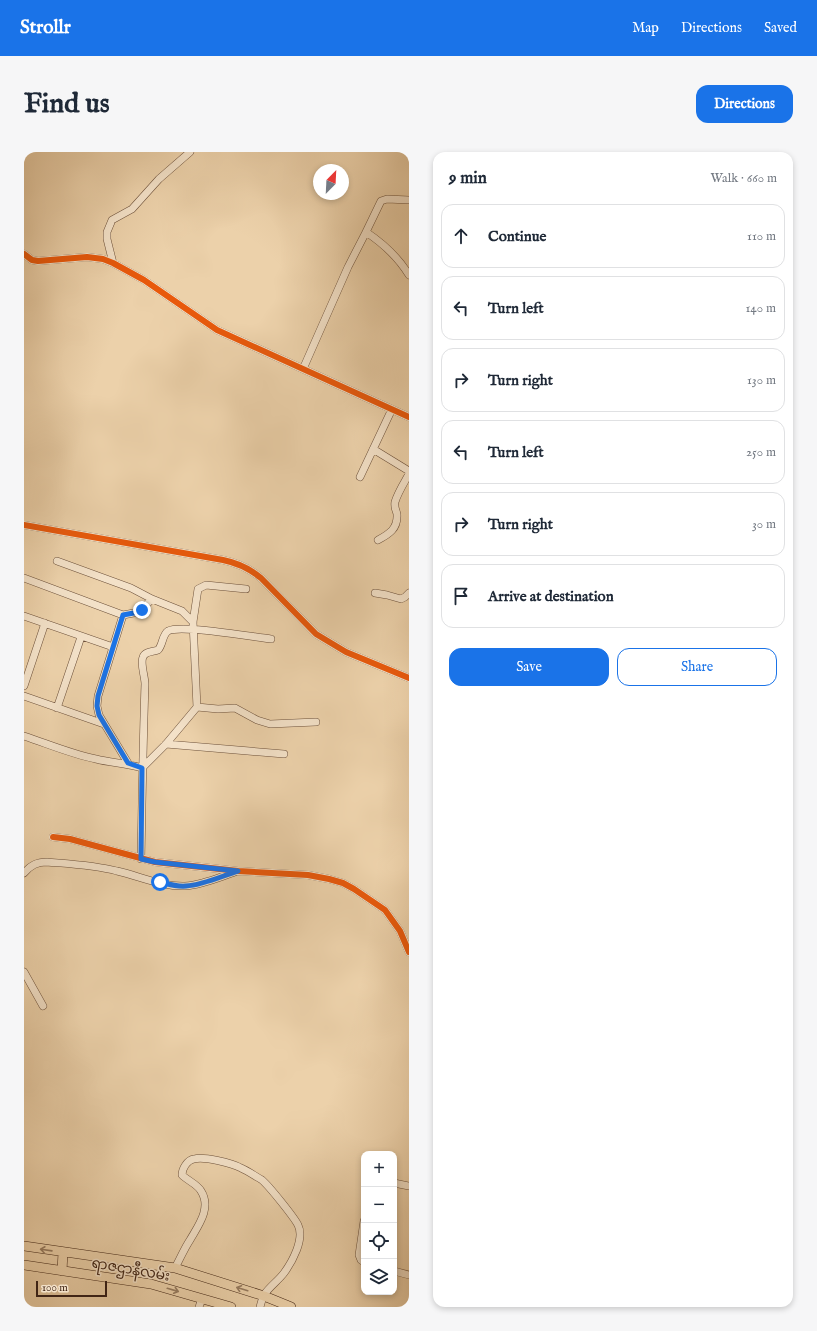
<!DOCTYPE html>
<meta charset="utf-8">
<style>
:root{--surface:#fff;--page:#f6f6f7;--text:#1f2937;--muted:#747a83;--line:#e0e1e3;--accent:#1a73e8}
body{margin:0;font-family:"IM FELL English","Noto Sans Myanmar",serif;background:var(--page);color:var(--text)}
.controls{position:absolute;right:12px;bottom:12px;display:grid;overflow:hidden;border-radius:8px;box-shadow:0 2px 6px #0003}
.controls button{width:36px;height:36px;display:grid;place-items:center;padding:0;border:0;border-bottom:1px solid var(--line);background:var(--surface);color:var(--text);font:20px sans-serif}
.compass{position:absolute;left:289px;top:12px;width:36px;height:36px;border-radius:50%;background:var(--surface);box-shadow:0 2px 6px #0003;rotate:24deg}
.scale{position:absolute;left:12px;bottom:10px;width:71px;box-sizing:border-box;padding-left:4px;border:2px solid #412515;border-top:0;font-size:11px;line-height:14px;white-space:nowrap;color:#412515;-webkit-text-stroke:3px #f3e1c8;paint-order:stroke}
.stop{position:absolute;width:12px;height:12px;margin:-9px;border:3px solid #1a73e8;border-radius:50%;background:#fff}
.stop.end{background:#1a73e8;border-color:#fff;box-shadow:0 1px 4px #0008}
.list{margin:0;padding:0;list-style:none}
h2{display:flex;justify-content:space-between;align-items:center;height:52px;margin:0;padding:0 16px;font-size:17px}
h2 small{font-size:13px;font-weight:400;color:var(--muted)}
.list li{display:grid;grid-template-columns:26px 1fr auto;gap:12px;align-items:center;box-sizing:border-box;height:64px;margin:0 8px 8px;padding:0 8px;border:1px solid var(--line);border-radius:12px}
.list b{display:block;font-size:15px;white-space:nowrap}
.list em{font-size:13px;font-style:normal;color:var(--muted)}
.actions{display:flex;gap:8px;padding:12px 16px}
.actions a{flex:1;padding:9px 0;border:1px solid var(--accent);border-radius:12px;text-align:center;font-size:14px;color:var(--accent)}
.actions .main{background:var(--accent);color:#fff}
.icon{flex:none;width:22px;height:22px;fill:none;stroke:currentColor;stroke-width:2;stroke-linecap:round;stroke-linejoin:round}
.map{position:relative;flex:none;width:385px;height:1155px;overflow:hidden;border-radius:12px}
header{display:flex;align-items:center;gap:24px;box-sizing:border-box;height:56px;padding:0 20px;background:var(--accent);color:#fff}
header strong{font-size:19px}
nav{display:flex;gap:22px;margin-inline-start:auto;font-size:14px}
.intro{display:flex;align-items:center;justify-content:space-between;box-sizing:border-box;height:96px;padding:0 24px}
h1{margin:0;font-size:28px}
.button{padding:10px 18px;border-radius:12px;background:var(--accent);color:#fff;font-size:14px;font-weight:700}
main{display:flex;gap:24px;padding:0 24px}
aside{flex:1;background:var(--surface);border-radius:12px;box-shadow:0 2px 6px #0003}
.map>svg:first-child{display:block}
</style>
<header>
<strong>Strollr</strong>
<nav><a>Map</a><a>Directions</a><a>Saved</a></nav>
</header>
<div class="intro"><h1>Find us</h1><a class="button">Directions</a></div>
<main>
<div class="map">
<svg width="385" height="1155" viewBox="0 0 385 1155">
<rect width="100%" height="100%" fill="#ecd1aa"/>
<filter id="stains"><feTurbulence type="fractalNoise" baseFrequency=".005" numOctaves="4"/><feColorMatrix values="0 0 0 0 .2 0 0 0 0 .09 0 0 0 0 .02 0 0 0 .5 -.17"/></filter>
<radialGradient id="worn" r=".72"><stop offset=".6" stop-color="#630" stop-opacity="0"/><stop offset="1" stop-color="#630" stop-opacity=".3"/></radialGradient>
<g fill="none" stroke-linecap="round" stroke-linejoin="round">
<defs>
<path id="minor" d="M385 48 363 47 357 49 342 80C360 92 374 105 385 123
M0 102 8 108 14 109 63 105 79 107 89 111 120 128 193 178 385 265
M89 111 83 87V80L88 68 108 57 135 27 166 0
M279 217 324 115 342 80
M349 297 385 319
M336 325 368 257
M0 373 199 408C214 411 225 416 237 426L292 482 322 500 385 526
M354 388C365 382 374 377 373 362 372 358 370 355 371 350 374 340 380 331 385 322
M33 409 107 436 128 447 158 459 169 470
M0 426 99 463
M351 441 363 443 377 447 381 445 385 441
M0 464 89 495
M0 534 21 471
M0 544 80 572
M173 555 194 557 211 556 233 568 246 572 292 570
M33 556 57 485
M0 584C24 592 47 602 72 607 88 611 101 611 118 616L142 592 173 555 169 470 174 437 182 433 222 437
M142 592 260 602
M104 611 75 563 73 554 74 544 99 463 115 460 128 447
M29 685 46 687 131 710 214 719 284 723 305 727 319 731 330 737 361 758 376 779 385 800
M117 707C118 649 119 591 121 532 121 525 116 511 119 505 121 499 129 500 134 498 139 493 138 483 144 479 157 472 229 485 247 487
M0 721C7 713 13 710 23 710 47 712 70 713 93 719 115 724 139 735 161 734 178 733 196 725 211 720
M0 820 19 854
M370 1031 385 1034
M340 1069 335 1103 337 1108 340 1110
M151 1116C156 1107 160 1097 166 1088 174 1074 188 1056 177 1039 173 1032 164 1029 158 1023 158 1017 163 1008 170 1007 179 1004 208 1011 217 1016 224 1019 231 1024 238 1028 245 1034 270 1065 274 1073 281 1087 268 1110 260 1121 254 1129 245 1135 240 1143 238 1147 237 1151 236 1155
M370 1119 385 1123
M175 1155 178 1147"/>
<path id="major" d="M0 1094 151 1116 240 1144 267 1155
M0 1113 127 1132 207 1155
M38 1119 39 1100"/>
</defs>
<use href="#minor" stroke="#6c503a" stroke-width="8"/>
<use href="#major" stroke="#412515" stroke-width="10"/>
<use href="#minor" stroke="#f3e1c8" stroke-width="7"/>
<use href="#major" stroke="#ecd1aa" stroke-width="9"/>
<defs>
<path id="cycleway" d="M0 102 8 108 14 109 63 105 79 107 89 111 120 128 193 178 385 265
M0 373 199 408C214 411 225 416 237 426L292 482 322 500 385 526
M29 685 46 687 131 710 214 719 284 723 305 727 319 731 330 737 361 758 376 779 385 800"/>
</defs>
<use href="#cycleway" stroke="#f3e1c8" stroke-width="8"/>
<use href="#cycleway" stroke="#e8590c" stroke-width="6"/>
</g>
<defs><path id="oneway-shaft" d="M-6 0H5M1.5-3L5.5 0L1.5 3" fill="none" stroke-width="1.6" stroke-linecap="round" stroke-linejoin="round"/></defs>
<g stroke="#967b60">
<use href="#oneway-shaft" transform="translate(22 1098) rotate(-172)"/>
<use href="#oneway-shaft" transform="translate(218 1137) rotate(-163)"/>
<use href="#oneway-shaft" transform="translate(149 1138) rotate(16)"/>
</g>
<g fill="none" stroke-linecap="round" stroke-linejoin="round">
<path stroke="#1a73e8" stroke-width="5" d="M118 458 115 460 99 463 74 544 73 554 75 563 104 611 118 616 117 707 131 710 214 719C198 724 179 733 162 734 153 735 144 732 136 730"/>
</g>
<g text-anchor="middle" stroke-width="3" stroke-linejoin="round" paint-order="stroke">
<g font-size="14" fill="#412515" stroke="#f3e1c8">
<text transform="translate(107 1117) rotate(10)" y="5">ရာဇဌာနီလမ်း</text>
</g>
</g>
<rect width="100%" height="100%" filter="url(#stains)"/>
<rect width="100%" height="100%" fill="url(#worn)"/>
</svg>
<div class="controls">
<button>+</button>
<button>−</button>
<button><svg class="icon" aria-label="locate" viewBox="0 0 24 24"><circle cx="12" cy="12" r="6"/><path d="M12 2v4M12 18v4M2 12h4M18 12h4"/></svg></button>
<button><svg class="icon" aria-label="layers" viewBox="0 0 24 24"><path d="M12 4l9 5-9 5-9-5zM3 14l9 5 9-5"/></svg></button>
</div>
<svg class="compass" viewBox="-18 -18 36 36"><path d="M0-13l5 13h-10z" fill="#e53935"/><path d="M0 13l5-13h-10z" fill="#747a83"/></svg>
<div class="scale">100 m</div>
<div class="stop" style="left:136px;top:730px"></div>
<div class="stop end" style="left:118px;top:458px"></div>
</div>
<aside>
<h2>9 min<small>Walk · 660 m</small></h2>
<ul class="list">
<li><svg class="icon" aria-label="ahead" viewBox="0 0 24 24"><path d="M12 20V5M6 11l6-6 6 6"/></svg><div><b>Continue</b></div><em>110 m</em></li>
<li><svg class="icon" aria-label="left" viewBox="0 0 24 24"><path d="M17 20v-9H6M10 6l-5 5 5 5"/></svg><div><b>Turn left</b></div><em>140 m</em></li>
<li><svg class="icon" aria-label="right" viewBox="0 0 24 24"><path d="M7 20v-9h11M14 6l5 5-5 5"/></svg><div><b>Turn right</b></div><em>130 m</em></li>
<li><svg class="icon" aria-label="left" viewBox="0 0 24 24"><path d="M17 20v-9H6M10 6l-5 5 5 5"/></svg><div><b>Turn left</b></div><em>250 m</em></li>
<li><svg class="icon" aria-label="right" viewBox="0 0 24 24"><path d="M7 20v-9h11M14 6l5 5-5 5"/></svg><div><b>Turn right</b></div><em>30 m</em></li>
<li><svg class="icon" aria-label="arrive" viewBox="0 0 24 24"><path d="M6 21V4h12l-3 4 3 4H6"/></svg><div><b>Arrive at destination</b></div></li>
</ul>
<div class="actions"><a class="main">Save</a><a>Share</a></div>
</aside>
</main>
